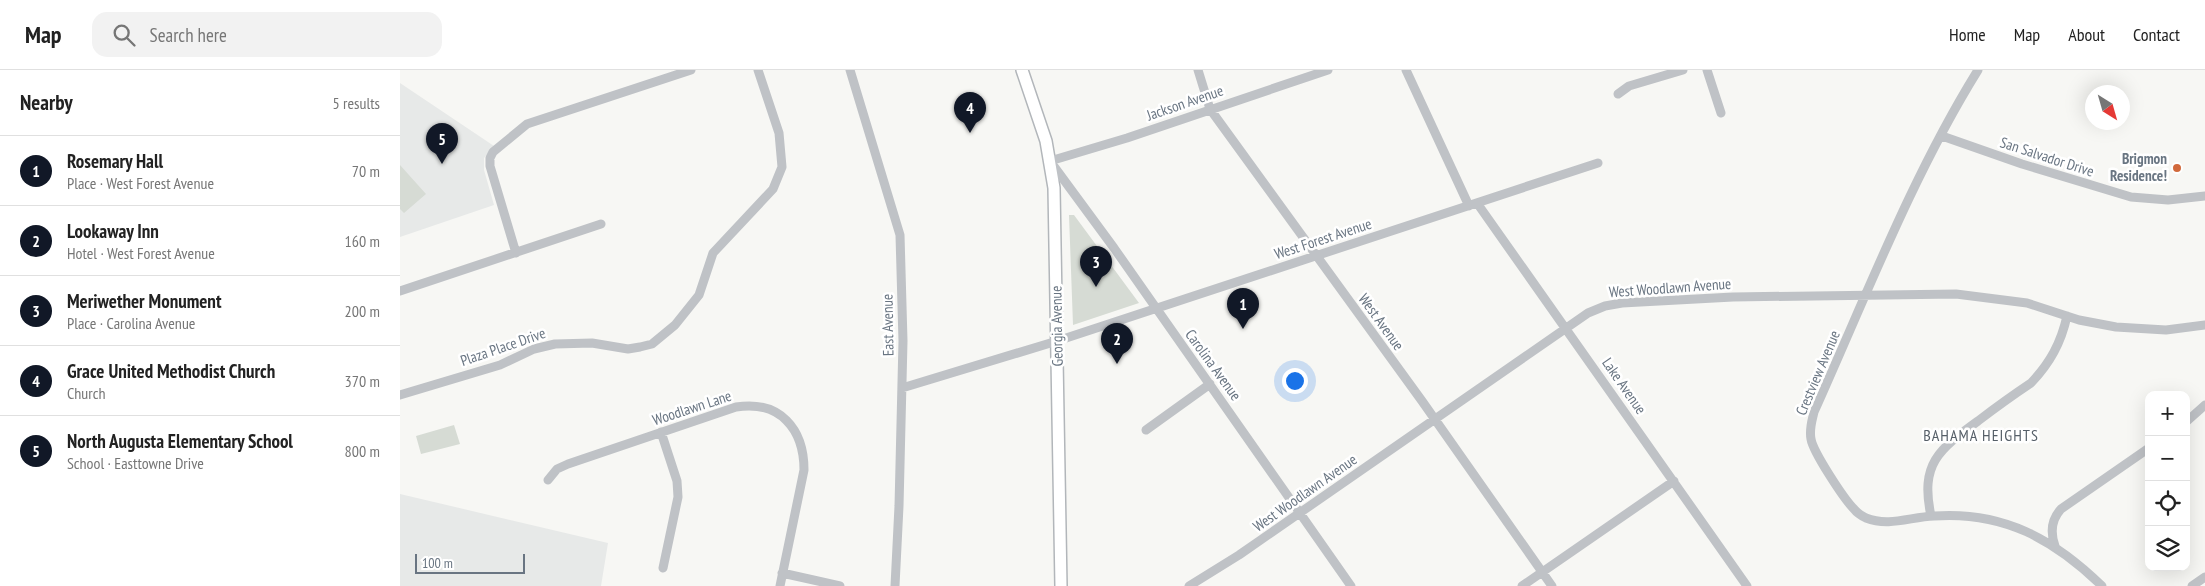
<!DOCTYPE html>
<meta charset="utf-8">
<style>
:root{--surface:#fff;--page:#f2f2f2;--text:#222;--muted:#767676;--line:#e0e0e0;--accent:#111827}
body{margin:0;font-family:"PT Sans Narrow",sans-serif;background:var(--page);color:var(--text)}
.controls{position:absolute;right:15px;bottom:15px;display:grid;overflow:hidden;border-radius:10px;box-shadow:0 5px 20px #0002}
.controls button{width:45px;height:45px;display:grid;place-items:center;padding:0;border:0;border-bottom:1px solid var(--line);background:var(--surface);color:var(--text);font:25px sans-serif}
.compass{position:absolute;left:1685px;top:15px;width:45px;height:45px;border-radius:50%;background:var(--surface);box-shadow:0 5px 20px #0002;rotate:143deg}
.scale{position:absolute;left:15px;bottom:12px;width:110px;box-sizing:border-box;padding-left:5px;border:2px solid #697582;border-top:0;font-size:14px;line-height:18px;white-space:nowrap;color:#697582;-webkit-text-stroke:4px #fff;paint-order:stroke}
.you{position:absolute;left:894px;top:310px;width:18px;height:18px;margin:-12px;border:4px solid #fff;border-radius:50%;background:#1a73e8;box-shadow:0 0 0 8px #1a73e833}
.badge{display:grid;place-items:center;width:32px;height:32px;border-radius:50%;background:var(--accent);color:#fff;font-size:16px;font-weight:700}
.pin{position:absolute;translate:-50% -41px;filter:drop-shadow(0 1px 2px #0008)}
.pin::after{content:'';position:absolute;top:26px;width:18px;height:15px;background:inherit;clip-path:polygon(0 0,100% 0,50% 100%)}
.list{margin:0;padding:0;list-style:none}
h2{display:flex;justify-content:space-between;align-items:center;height:65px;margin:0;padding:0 20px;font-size:21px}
h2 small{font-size:16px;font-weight:400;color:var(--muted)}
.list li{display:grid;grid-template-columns:32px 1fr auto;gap:15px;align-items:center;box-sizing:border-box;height:70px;padding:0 20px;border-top:1px solid var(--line)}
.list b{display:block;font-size:19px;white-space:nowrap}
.list p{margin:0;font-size:16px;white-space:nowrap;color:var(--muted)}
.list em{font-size:16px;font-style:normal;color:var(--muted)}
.icon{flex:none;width:28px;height:28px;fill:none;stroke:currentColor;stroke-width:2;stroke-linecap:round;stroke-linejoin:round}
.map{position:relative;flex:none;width:1805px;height:516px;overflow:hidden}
header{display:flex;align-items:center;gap:30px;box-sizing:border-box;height:70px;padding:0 25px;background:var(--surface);border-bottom:1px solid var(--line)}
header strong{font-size:24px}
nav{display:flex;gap:28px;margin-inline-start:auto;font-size:18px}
.search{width:350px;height:45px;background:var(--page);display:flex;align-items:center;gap:12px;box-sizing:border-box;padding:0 18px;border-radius:15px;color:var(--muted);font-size:19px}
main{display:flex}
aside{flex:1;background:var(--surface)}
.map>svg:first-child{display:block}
</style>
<header>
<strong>Map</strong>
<div class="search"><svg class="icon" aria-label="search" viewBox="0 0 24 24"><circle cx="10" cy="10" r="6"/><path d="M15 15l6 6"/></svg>Search here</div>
<nav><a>Home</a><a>Map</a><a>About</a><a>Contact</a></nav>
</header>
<main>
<aside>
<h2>Nearby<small>5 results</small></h2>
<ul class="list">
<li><span class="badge">1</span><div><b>Rosemary Hall</b><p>Place · West Forest Avenue</p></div><em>70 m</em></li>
<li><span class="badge">2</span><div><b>Lookaway Inn</b><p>Hotel · West Forest Avenue</p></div><em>160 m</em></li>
<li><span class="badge">3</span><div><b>Meriwether Monument</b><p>Place · Carolina Avenue</p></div><em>200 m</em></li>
<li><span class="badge">4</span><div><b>Grace United Methodist Church</b><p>Church</p></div><em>370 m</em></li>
<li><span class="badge">5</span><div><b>North Augusta Elementary School</b><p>School · Easttowne Drive</p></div><em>800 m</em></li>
</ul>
</aside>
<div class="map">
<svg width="1805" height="516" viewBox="0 0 1805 516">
<rect width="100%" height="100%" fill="#f7f7f4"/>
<path fill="#e7e9e8" d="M0 13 94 76 84 88V100L94 135 0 167Z
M0 424 208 473 201 516H0Z"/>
<path fill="#d6dbd4" d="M0 95 26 124 4 143 0 139Z
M669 145H674L739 233 673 255Z
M54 355 60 374 21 384 16 366Z"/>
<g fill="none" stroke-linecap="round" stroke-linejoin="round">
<defs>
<path id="major" d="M622 0 646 71 654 118 661 516"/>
</defs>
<use href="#major" stroke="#b2b6ba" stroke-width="14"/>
<path stroke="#bfc2c6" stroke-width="9" d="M450 0 500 165 503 271 499 436 495 516
M798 0 810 39 1022 331 1152 516
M928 0 727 68 650 91 714 178 951 516
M1006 0 1069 136
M1307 0 1321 43
M1578 0C1512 106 1465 229 1414 342 1412 351 1409 359 1411 369 1413 382 1444 429 1454 439 1457 443 1462 446 1466 448 1489 457 1510 447 1534 446 1603 441 1654 469 1702 516
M1218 24 1229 16 1283 0
M1542 66 1622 94 1731 127 1768 130 1805 126
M1077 133 1347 516
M116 183 90 96V88L93 82 127 54 291 0
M0 221 201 154
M502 318 657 271 1198 93
M0 325 100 295 134 279 155 274 192 273 228 279 240 277 252 274 275 255 299 225 313 183 373 119 382 97 379 63 358 0
M1786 352 1805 335
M746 360 810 314
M261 362 277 411 278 427 263 498
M148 410 157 399 168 394 336 337C380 330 404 359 404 400L380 516
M1531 446C1520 394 1538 380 1578 351 1595 338 1613 325 1631 313 1650 293 1661 273 1667 246
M1655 476C1650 462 1651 450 1661 439L1749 378
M382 503 440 516
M789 516 839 485 1188 243 1205 236 1222 233 1333 227 1556 224 1627 233 1679 250 1716 257 1766 260 1805 255
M1122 516 1274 411
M1792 516 1805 507"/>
<use href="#major" stroke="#fff" stroke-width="11"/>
</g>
<circle fill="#d1693b" stroke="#fff" stroke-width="2" cx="1777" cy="98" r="5"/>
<g text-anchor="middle" stroke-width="5" stroke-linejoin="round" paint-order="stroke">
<g font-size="15" fill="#697582" stroke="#fff">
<text transform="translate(785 33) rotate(-19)" y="5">Jackson Avenue</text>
<text transform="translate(1647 87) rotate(18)" y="5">San Salvador Drive</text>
<text transform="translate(923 169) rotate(-18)" y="5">West Forest Avenue</text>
<text transform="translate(1270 218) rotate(-4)" y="5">West Woodlawn Avenue</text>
<text transform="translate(981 252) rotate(54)" y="5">West Avenue</text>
<text transform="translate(488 255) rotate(-91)" y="5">East Avenue</text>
<text transform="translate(657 256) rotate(-91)" y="5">Georgia Avenue</text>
<text transform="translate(103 277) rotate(-19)" y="5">Plaza Place Drive</text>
<text transform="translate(813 295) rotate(54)" y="5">Carolina Avenue</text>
<text transform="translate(1418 303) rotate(-67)" y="5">Crestview Avenue</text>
<text transform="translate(1224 316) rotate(55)" y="5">Lake Avenue</text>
<text transform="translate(292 338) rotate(-18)" y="5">Woodlawn Lane</text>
<text transform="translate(905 423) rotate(-35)" y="5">West Woodlawn Avenue</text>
</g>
<g font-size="15" font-weight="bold" fill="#697582" stroke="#fff" text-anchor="end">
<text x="1767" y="94">Brigmon<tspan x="1767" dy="17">Residence!</tspan></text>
</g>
<g font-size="16" letter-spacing="1" fill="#565f68" stroke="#fff">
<text x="1581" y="371">BAHAMA HEIGHTS</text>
</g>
</g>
</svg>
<div class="controls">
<button>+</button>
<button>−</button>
<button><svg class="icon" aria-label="locate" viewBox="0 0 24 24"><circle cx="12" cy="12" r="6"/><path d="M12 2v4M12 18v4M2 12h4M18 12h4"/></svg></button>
<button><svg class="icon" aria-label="layers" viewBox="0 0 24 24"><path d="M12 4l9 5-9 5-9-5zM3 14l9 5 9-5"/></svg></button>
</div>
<svg class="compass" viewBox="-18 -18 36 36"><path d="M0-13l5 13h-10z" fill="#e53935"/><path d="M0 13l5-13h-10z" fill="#767676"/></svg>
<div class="scale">100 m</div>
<div class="you"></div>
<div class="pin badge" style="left:843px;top:259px">1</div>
<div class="pin badge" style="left:717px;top:294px">2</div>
<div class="pin badge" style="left:696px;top:217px">3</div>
<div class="pin badge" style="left:570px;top:63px">4</div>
<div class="pin badge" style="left:42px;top:94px">5</div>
</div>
</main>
